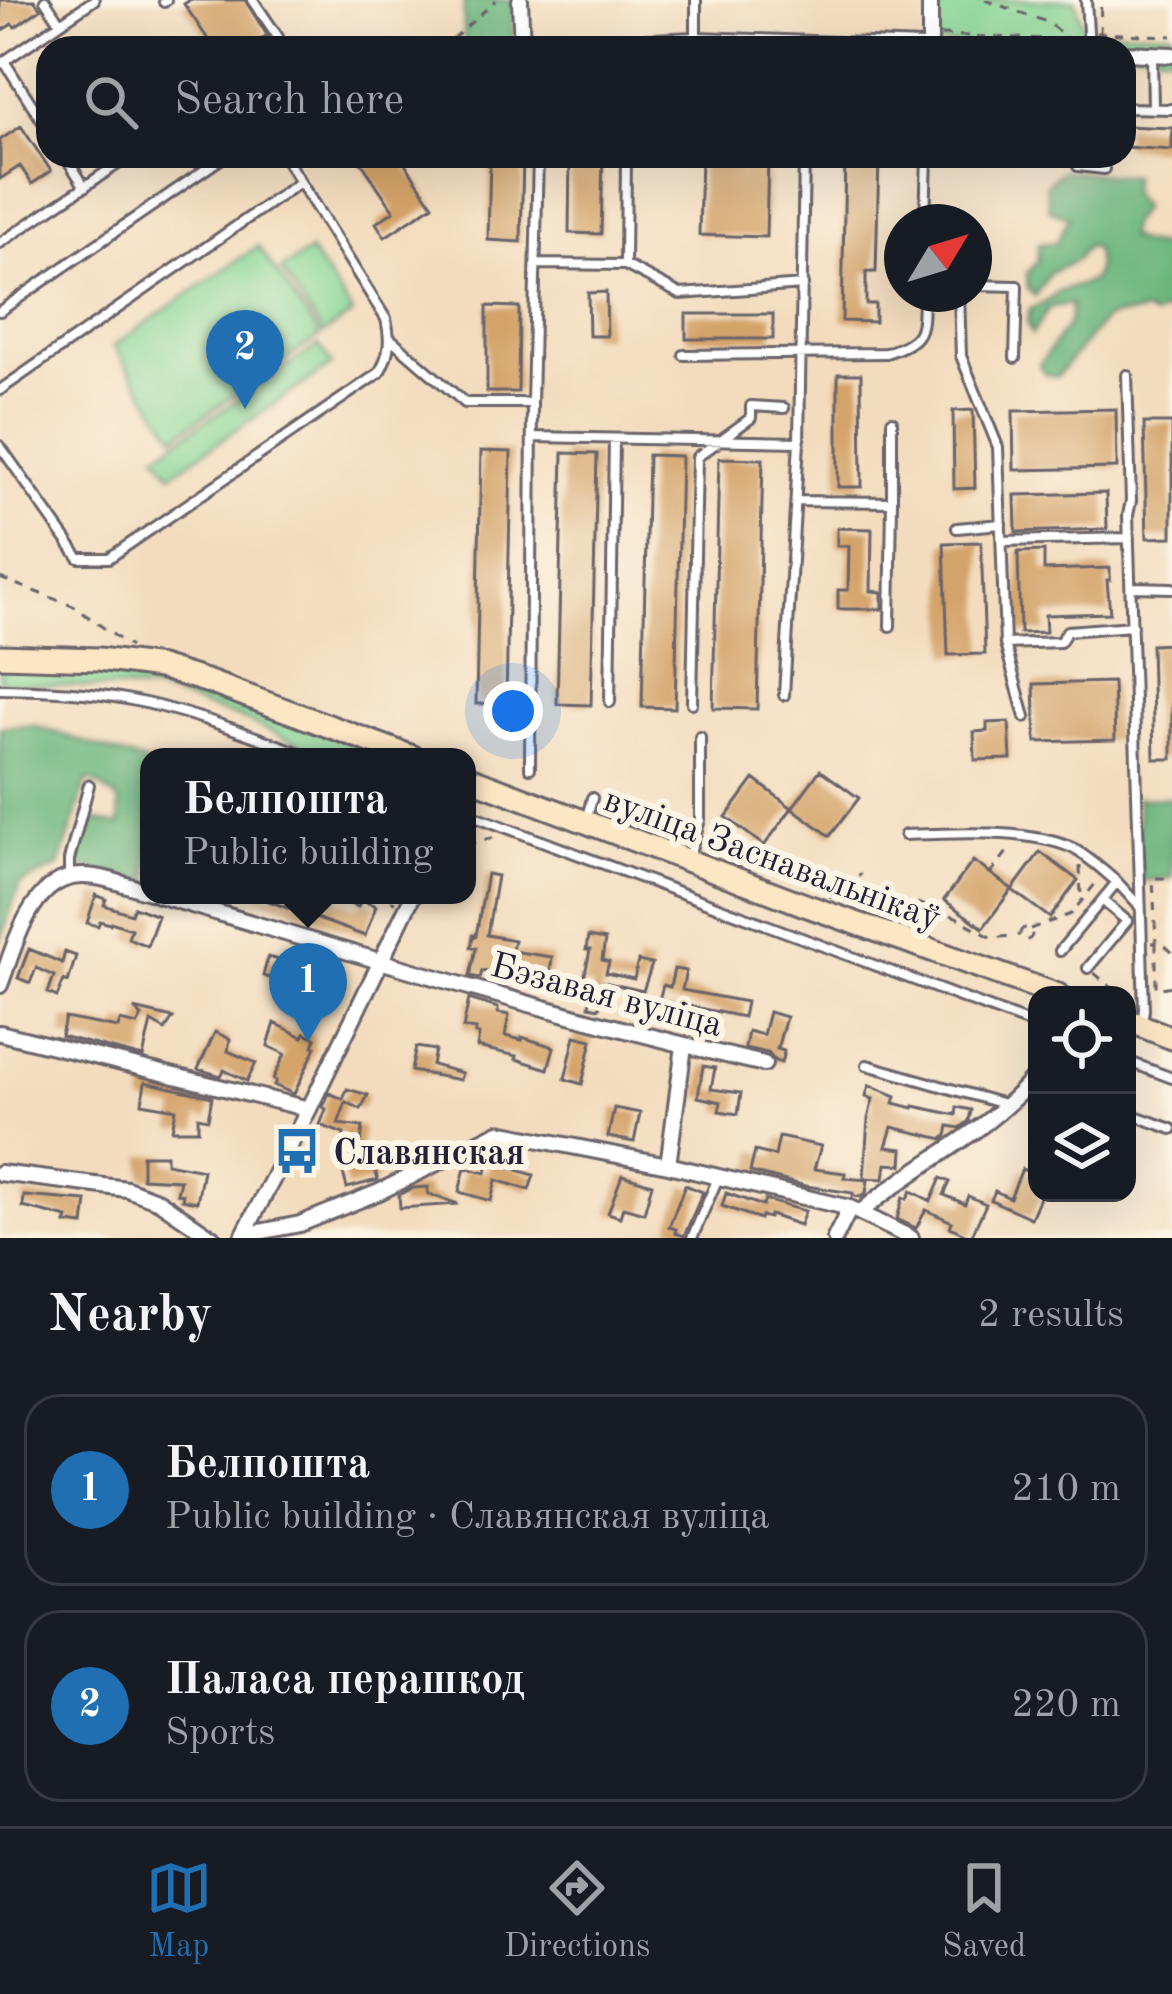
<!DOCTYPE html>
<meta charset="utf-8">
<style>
:root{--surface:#171b24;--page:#242831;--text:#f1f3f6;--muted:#9ea1a6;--line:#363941;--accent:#1f6fb2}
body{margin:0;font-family:"Old Standard TT",serif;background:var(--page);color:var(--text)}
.controls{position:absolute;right:36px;bottom:36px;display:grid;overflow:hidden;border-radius:24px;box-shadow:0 12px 48px #0002}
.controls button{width:108px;height:108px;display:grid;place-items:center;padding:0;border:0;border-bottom:3px solid var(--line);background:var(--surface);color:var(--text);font:60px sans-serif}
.compass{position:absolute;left:884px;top:204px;width:108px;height:108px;border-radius:50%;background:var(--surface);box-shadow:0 12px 48px #0002;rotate:52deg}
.you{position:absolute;left:513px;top:711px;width:42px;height:42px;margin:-30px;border:9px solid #fff;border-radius:50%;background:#1a73e8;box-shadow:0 0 0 18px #1a73e833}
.badge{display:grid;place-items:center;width:78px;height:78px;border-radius:50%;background:var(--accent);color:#fff;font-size:39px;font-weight:700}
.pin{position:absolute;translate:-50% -99px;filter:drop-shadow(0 3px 6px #0008)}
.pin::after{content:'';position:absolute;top:63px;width:42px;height:36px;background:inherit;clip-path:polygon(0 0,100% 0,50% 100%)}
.popup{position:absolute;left:140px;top:748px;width:336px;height:156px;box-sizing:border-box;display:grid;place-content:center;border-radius:24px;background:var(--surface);filter:drop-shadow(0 3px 9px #0005);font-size:39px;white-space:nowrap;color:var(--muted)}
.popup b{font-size:45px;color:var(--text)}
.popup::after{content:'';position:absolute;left:50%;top:100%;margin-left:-24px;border:24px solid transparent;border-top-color:var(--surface)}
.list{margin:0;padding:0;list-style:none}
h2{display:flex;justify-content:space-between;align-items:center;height:156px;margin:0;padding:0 48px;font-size:51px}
h2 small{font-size:39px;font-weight:400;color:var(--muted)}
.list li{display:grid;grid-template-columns:78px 1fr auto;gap:36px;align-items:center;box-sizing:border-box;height:192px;margin:0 24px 24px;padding:0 24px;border:3px solid var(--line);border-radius:36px}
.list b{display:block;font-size:45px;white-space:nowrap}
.list p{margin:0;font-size:39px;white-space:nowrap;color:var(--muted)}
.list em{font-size:39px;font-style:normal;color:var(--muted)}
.icon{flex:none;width:66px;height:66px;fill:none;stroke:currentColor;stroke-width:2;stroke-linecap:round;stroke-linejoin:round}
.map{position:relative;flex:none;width:1172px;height:1238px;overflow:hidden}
.search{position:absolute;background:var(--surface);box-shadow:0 12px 48px #0002;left:36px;right:36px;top:36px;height:132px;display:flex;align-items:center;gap:30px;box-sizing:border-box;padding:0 42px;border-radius:36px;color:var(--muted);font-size:45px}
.sheet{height:588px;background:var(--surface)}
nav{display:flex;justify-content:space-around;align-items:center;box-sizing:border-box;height:168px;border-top:3px solid var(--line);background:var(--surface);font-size:33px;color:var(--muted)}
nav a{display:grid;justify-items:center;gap:6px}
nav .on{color:var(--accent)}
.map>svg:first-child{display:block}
</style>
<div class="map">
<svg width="1172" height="1238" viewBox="0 0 1172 1238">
<rect width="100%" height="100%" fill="#fcf5e5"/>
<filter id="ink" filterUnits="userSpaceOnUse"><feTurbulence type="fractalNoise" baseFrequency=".00833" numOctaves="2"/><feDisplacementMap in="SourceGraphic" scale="24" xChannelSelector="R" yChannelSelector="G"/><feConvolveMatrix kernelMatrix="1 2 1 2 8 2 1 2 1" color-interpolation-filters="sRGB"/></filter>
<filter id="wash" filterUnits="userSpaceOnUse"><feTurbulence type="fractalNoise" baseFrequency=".004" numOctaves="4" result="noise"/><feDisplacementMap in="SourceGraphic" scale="48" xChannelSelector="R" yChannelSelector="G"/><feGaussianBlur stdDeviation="2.7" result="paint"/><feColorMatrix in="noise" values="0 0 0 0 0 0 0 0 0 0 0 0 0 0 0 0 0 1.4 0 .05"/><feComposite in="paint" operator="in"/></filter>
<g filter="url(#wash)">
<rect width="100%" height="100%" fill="#f3dcbe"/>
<path fill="#85d595" stroke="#547c68" stroke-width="3" d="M935 0H1075L1084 30 1172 32V54C1094 44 1014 47 934 44Z
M258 246 320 336 175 436 113 346Z
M310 251 353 314 323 334 281 270Z
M319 345 332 365 171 474 157 454Z
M0 660 67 664 190 681 391 757H330L237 717 156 691 0 682Z"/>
<path fill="#6cb67e" stroke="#476c5c" stroke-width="3" d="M464 0H513L514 48H464Z
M1062 171 1132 176 1131 194 1142 207 1131 222 1127 237 1142 243 1172 248V310H1166L1153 317 1145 312C1130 316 1117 314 1105 319L1056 377 1045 374 1039 365 1069 323 1071 304 1050 307 1032 334 1027 324 1030 309 1046 302 1056 293 1093 280 1097 266 1095 250 1087 245 1076 260 1049 274 1035 296 1028 289 1027 273 1038 261V244L1056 243 1069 217 1049 209 1046 184Z
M34 725 149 764V883L85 868 75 857 87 818 120 826 119 801 95 782 87 781 59 867 20 884 0 942V727Z
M1137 798H1172V878L1140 881Z"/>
<g id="blocks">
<path fill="#d4a369" d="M0 0H34L41 9 15 27 12 24 0 32Z
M190 0H245L267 35 260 40 259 48H214L184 4Z
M21 126 51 171 32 184 20 166 0 179V140Z
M1124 126 1172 128V150L1124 147Z
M357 156H400L433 205 385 237 376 223 394 211Z
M490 156H523L521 242 488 240Z
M570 156H603L601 234 569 233Z
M701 156H768L766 237 699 235Z
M845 156H879L876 272H866V304H875V322L842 321Z
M606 292 607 336H589L588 293Z
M487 306 519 307 518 392H487Z
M686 314H773V339H686Z
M838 374H861L862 487H838Z
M1116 409 1117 468 1014 470 1013 411Z
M973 410 975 488 954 489 953 411Z
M1144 423H1172V537L1147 538Z
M481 451 511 452 506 704H476Z
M563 453 597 454 591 705 557 704Z
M648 455 681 456 675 708 642 707Z
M719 458 763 459 757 709 713 708Z
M1106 493 1107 529 1016 532 1015 495Z
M837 528 872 529 871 591 882 592V609H838V590H848L849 546H837Z
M981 542 985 654 948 655 944 543Z
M1044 551V570L1110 568V580H1107L1110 613 1045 615 1046 632 1020 633 1018 552Z
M1172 644V759H1154L1151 645Z
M1113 682 1115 740 1036 742 1034 684Z
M1009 722 1011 759 975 760 974 732 987 731V723Z
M820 770 859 798 830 836 792 808Z
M754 779 792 808 764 846 726 817Z
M1040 852 1078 880 1050 918 1012 890Z
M973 861 1012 889 983 928 944 900Z
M487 874 497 876 487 935 514 940 512 951 552 957 549 982 534 980 535 974 507 970 506 975 482 971 480 978 470 976 476 948 471 947 473 935 476 936Z
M96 895 106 899 104 905 131 914 134 907 158 916 147 946 128 938 131 929 111 922 110 924 100 921 98 926 87 923Z
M252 895H325L358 907 361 900 376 906 365 936Z
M588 937 605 940 602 960 609 962 606 973 634 979 638 961 652 964 643 991 604 982 599 1008 589 1006 592 986 583 984 590 950H586Z
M29 949 62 963 65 952 76 956 68 982 64 980 57 997 48 993 54 976 36 968 30 983 18 978Z
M268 957 287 962 284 970 294 972 292 982 310 984 312 977 339 982 335 1002 294 993 293 1000 282 999 284 982 263 976Z
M674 969 686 971 682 990 746 1002 743 1017 659 1000 663 985 670 987Z
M469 999 498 1008V1013L509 1015 505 1036 522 1040V1037L554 1047 548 1069 516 1059 517 1056 477 1047 479 1035 475 1034 476 1030 463 1028Z
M134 1009 173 1018 165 1030 151 1022 143 1057 61 1036 65 1018 118 1028 120 1021 137 1025 142 1016Z
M769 1012 786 1017 777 1049 784 1051 781 1063 775 1061 768 1053 745 1048 748 1031 763 1035Z
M275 1023 303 1037 305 1033 316 1038 313 1046 316 1047 294 1094 274 1085 276 1081 273 1079 285 1054 268 1046Z
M215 1032 230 1039 228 1051 256 1063 247 1081 224 1070 221 1076 198 1069Z
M575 1036 592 1040 582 1084 565 1079Z
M416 1047 435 1050 432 1065 462 1073 460 1080 411 1071Z
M703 1066 715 1068 711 1089 741 1093 738 1114 719 1111 721 1102 698 1097Z
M145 1082 212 1097 208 1119 198 1117V1130H172L176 1109 142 1103Z
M869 1085 896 1096 894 1103 913 1108 914 1106 956 1115 957 1107 971 1110 969 1121 960 1128 949 1126 947 1136 943 1139 892 1127 886 1147 903 1149 902 1165 886 1164 884 1179 864 1178 868 1119 873 1099 866 1096Z
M347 1089 368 1095 361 1109 346 1102 338 1124 363 1127 360 1152 365 1151 368 1161 372 1160 378 1180 347 1188 337 1150 342 1149 344 1134 320 1125 326 1109 323 1107 329 1093 343 1099Z
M614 1108 640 1113 634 1142 608 1137Z
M779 1137 821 1146 814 1169 845 1173 844 1178 868 1180 866 1193 861 1197 853 1196V1193L806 1186 750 1172 755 1151 775 1156Z
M492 1150 504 1153 501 1165 534 1175 529 1190 496 1180 491 1201 459 1192 465 1168 486 1173Z
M1037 1153V1193H1042L1031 1218 991 1200 995 1191 1010 1198 1022 1169 1029 1172Z
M142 1155H166V1163L203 1170 197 1202 182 1199 183 1194 177 1193 180 1180 142 1178Z
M622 1175 652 1184 644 1213 623 1207 620 1217 608 1213Z
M941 1178 950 1182 944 1195 965 1204 968 1196 986 1204 971 1237 950 1227 952 1222 926 1210 916 1228 897 1219 903 1197 907 1199 911 1191 931 1201Z
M685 1185 703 1192 684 1236 675 1233 676 1229 669 1227Z
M428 1187V1194L458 1204 400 1208 399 1195 412 1188Z
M726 1193 763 1206 765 1200 805 1211 800 1225 770 1215 769 1218 761 1216 760 1219 722 1206Z
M24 1196 87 1201 84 1225 66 1223 68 1218 23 1207Z"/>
</g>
</g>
<g filter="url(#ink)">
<use href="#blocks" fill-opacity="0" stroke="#6b6369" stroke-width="3"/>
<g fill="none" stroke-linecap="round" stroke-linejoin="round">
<defs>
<path id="lane" d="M45 0 60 23
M253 0 278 37 267 45V48
M696 0V39
M1086 0 1089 48
M164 2 166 0
M1152 56 1153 109
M4 61 48 130
M0 64 94 0
M1124 108 1172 109
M65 156 85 187
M1077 156 1078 166 1104 169
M925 222 927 156
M0 243 130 156
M536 264 625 265 680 294 803 285
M625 265 626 156
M974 285 1017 286 1015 358
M959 294 961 356 998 447 1005 644 1025 717
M0 311 225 156
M391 339 465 403H532
M684 355 886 353C925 340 922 332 923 294
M1127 375 1131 501 1128 515 1144 1010 1142 1021
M0 390 300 182
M532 437 799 442
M0 446 79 558H109L379 373C390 353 391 341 386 319L284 156
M796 501 892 502 890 626
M892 502V421
M957 528 1001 524
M1002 541 1129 538
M1132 587 1172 588
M1005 644 1060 642 1067 631 1132 626
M0 689C44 690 88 691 131 700 193 712 252 736 311 757
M784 695 799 442 804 156
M610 702 614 439
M692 703 697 457 751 418V406L784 408
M530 768 532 403 538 156
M467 813 1037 1026
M586 821 592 798
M905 835C951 833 1028 829 1070 847 1087 855 1102 870 1117 882
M688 859 700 820V737
M69 877V860L89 785
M1060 951 1117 882 1140 907
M1088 968 1127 921 1103 901
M1127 1061 1172 1078
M867 1065 1004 1104
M1127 1113 1172 1129
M692 1238 718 1178"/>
<path id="street" d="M520 0 522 48
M521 48 696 40 924 48
M930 48V0
M1124 53 1172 55
M158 895C359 955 560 1017 764 1064
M0 985C15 946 31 875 83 876 105 876 128 886 149 892
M0 1033 309 1109
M668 1165 684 1046
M0 1173 127 1189 159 1201 213 1238
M861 1212C918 1162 986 1135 1037 1074
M244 1235 300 1224 379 1192 499 1132 668 1165 850 1208 911 1238
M242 1238 309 1109 413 895
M835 1238 850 1208"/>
<path id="secondary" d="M0 656 99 659 160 667 209 682 413 757
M467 777 805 905 1058 995
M1127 1020 1172 1038"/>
</defs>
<use href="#lane" stroke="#6b6369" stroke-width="14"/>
<use href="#street" stroke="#6b6369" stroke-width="20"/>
<use href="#secondary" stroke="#6b6369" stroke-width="27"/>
<path stroke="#6b6369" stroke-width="3" stroke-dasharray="9 9" stroke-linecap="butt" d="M985 0 1047 22 1068 39
M1096 33 1172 36
M1100 34 1101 0
M941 35 1069 40 1081 36
M453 39 496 0
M383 48 451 40 512 38
M0 578 75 607 130 647
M467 844 500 836
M1080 866 1081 899
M990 874 1011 847
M374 895 395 902
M829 897 851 884 861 874
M917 903 956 917 992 938 1020 935
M1020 934a6 6 0 1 1 12 0a6 6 0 1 1-12 0Z
M1030 929 1071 914 1100 878
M1152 943H1156L1153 878H1172
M1172 952 1162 943H1156V989L1172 986
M1094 973 1121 995
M1089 995 1100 980"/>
<use href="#lane" stroke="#fff" stroke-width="8"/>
<use href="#street" stroke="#fff" stroke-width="14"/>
<use href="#secondary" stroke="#fce6c4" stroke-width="21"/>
</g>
</g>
<defs>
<symbol id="bus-bare" viewBox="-9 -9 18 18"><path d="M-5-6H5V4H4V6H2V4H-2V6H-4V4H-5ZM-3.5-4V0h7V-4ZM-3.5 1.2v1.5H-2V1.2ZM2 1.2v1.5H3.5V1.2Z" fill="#1f6fb2" stroke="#fcf5e5" stroke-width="2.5" paint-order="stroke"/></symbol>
</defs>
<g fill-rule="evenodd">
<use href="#bus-bare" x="264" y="1118" width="66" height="66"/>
</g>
<g text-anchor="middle" stroke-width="12" stroke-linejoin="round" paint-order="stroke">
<g font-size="36" fill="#22223b" stroke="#fcf5e5">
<text transform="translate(773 857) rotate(20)" y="13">вуліца Заснавальнікаў</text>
<text transform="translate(607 993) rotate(15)" y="13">Бэзавая вуліца</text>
</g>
<g font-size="36" font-weight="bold" fill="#22223b" stroke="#fcf5e5" text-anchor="start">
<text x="333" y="1164">Славянская</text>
</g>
</g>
</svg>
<div class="controls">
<button><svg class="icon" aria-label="locate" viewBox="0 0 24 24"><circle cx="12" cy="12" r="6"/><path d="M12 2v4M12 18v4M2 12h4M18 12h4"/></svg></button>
<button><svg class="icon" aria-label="layers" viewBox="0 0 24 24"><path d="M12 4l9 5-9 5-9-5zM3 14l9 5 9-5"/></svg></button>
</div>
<svg class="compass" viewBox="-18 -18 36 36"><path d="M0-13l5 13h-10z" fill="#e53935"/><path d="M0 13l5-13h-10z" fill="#9ea1a6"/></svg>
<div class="you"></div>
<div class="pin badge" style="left:308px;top:1042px">1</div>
<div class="popup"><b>Белпошта</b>Public building</div>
<div class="pin badge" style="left:245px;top:409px">2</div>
<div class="search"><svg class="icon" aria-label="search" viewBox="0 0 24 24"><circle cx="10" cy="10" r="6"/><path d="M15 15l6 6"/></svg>Search here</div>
</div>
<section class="sheet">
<h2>Nearby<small>2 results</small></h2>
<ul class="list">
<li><span class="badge">1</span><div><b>Белпошта</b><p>Public building · Славянская вуліца</p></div><em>210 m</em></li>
<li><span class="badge">2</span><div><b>Паласа перашкод</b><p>Sports</p></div><em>220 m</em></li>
</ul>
</section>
<nav>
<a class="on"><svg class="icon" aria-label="map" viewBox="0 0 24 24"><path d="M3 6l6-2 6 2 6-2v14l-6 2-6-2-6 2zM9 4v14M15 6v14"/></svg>Map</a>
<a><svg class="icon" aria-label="directions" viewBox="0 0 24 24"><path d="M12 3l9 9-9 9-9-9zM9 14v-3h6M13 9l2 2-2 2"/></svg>Directions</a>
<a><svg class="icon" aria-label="saved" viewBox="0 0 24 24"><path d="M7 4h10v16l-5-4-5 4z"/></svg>Saved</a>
</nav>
